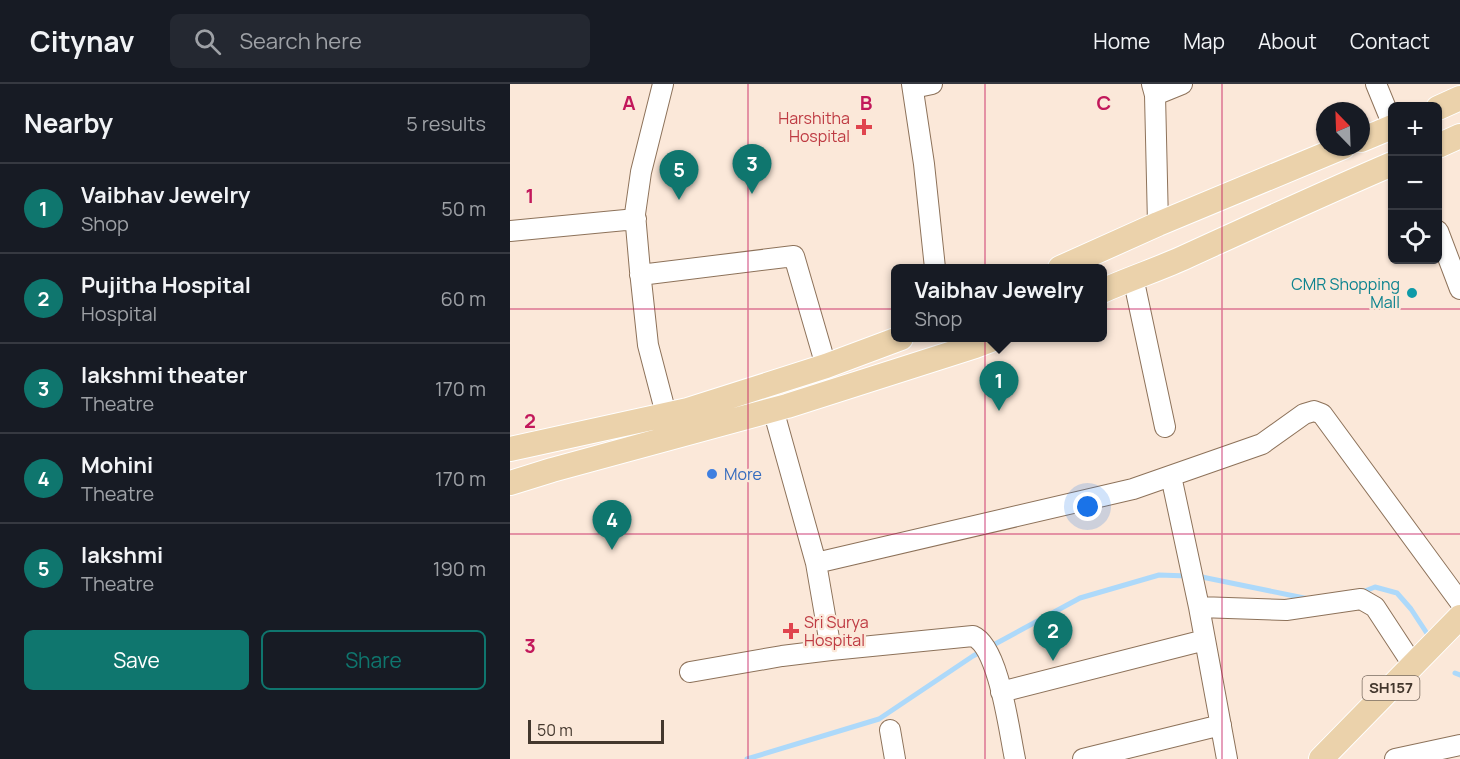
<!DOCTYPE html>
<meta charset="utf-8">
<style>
:root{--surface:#171b24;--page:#242831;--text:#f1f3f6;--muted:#9ea1a6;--line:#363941;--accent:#0f766e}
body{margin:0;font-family:Manrope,sans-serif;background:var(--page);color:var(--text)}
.controls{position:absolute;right:18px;top:18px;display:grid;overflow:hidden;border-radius:9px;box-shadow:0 2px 4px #0004}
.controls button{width:54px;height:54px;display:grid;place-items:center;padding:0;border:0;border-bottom:2px solid var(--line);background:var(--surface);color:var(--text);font:30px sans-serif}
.compass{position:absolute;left:806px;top:18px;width:54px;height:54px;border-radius:50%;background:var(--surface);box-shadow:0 2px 4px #0004;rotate:337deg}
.scale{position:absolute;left:18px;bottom:15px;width:136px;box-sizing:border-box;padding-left:6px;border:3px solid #43372d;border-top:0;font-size:16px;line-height:21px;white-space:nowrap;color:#43372d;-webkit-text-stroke:4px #fbe8d9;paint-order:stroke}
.you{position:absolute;left:578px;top:423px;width:21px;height:21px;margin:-15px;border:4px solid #fff;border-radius:50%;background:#1a73e8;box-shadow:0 0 0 9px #1a73e833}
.badge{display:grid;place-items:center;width:39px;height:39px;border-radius:50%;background:var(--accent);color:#fff;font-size:20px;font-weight:700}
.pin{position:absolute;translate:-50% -50px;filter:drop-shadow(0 2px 3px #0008)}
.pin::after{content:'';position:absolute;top:32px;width:21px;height:18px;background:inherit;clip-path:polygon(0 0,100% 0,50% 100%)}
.popup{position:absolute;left:381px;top:180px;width:216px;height:78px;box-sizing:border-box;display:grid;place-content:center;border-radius:9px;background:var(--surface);filter:drop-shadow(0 2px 4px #0005);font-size:20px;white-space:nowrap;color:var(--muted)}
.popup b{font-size:22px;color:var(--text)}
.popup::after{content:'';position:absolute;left:50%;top:100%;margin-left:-12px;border:12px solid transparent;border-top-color:var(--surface)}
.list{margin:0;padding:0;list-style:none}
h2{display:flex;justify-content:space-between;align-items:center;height:78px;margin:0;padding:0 24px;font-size:26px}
h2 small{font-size:20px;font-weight:400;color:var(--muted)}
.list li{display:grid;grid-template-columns:39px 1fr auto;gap:18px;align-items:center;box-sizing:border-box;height:90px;padding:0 24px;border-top:2px solid var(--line)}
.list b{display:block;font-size:22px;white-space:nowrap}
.list p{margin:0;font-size:20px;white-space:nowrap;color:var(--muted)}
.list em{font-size:20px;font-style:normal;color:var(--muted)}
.actions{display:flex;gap:12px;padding:18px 24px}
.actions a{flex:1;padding:14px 0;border:2px solid var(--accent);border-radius:9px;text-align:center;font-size:21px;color:var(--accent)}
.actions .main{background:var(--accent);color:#fff}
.icon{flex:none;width:33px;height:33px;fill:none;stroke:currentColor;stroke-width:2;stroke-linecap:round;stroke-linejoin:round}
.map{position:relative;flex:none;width:950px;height:675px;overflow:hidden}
header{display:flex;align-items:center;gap:36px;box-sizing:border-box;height:84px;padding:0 30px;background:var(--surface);border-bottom:2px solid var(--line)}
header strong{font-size:28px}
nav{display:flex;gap:33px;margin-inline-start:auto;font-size:21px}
.search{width:420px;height:54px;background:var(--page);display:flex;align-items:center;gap:15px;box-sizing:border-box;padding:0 21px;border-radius:9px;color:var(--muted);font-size:22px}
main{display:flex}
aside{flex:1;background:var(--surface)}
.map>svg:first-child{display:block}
</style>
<header>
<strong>Citynav</strong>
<div class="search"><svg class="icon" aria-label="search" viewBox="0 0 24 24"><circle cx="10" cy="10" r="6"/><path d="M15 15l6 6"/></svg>Search here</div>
<nav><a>Home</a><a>Map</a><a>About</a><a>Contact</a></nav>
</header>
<main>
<aside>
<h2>Nearby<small>5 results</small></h2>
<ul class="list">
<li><span class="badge">1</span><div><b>Vaibhav Jewelry</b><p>Shop</p></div><em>50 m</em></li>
<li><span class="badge">2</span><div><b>Pujitha Hospital</b><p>Hospital</p></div><em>60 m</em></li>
<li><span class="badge">3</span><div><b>lakshmi theater</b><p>Theatre</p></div><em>170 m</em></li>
<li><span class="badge">4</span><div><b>Mohini</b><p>Theatre</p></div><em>170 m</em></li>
<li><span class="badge">5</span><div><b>lakshmi</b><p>Theatre</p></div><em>190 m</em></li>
</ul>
<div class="actions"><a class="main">Save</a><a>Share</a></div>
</aside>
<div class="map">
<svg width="950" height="675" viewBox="0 0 950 675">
<rect width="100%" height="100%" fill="#fbe8d9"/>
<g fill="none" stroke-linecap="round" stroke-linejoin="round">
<path stroke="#add9fa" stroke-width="5" d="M687 492 799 515
M850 509 865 503 887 509 901 525 920 554
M945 589 950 591
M237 675 369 635 463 572 570 514 649 491 678 492"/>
<defs>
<path id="minor" d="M153 0 131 88 125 130 130 187 138 261 156 330
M402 0 414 80 425 184
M642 0 645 11 648 140
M866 0 882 39
M403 4 422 0
M645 11 672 0
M0 147 126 135
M928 147 950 205
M130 191 284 172 316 282
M623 193 655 343
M263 325 306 479 623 405 752 360 794 330 804 327 812 330 950 518
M661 392 689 523 717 675
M306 479 321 566
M689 523 776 526 851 515 865 523 903 581
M180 588 272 572 321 566 463 552C489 563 499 647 505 675
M491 608 695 556
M380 646 385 675
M573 675 711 641
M885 675 950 661"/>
<path id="major" d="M928 24 950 14
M851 56 882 43
M928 62 950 52
M550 184 648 140 833 63
M592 207C619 195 646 186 673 174 743 142 812 110 882 80
M0 365 178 326 316 282 391 254
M0 399 42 386 277 322 465 262 486 254
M811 675 950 533"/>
</defs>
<use href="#minor" stroke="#8d725a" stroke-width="22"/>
<use href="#major" stroke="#fff" stroke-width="26"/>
<use href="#minor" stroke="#fff" stroke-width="20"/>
<use href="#major" stroke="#ebd2ab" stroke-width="24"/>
</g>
<path fill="none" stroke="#c2185b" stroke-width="1.5" stroke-opacity="0.55" d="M238 0V675M475 0V675M712 0V675M0 225H950M0 450H950"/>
<g fill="#e0444e" stroke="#fbe8d9" stroke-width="2">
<path d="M351 34h6v6h6v6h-6v6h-6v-6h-6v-6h6z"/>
<path d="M278 538h6v6h6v6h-6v6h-6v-6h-6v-6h6z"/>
</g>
<circle fill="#0f9aa8" stroke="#fbe8d9" stroke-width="2" cx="902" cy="209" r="6"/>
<circle fill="#3f7fe0" stroke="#fbe8d9" stroke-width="2" cx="202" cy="390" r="6"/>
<g text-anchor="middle" stroke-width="4.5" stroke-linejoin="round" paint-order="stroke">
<rect fill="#fbe8d9" stroke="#7a6c61" stroke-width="1.5" x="852.5" y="592" width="57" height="24" rx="4.5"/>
<g font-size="15" font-weight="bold" fill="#43372d">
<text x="881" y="609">SH157</text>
</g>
<g font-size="16" fill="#be3a42" stroke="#fbe8d9" text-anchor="end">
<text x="340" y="40">Harshitha<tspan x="340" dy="18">Hospital</tspan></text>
<text x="294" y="544" text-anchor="start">Sri Surya<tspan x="294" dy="18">Hospital</tspan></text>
</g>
<g font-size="16" fill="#0d838f" stroke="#fbe8d9" text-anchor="end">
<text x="890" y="206">CMR Shopping<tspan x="890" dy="18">Mall</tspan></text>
</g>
<g font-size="16" fill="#366cbe" stroke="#fbe8d9" text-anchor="start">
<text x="214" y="396">More</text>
</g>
</g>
<g font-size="20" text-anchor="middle" font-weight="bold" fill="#c2185b" stroke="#fbe8d9" stroke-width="4.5" stroke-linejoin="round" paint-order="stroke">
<text x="119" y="26">A</text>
<text x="356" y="26">B</text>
<text x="594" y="26">C</text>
<text x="20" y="119">1</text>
<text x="20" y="344">2</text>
<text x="20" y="569">3</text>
</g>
</svg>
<div class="controls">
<button>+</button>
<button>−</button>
<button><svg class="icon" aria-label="locate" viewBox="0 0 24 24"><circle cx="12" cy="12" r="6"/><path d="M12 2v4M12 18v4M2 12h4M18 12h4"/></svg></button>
</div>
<svg class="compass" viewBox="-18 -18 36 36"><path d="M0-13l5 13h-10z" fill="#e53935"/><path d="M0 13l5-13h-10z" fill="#9ea1a6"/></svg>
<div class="scale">50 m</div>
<div class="you"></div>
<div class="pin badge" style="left:489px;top:327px">1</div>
<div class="popup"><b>Vaibhav Jewelry</b>Shop</div>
<div class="pin badge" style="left:543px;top:577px">2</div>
<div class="pin badge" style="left:242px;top:110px">3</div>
<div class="pin badge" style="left:102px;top:466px">4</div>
<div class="pin badge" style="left:169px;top:116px">5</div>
</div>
</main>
